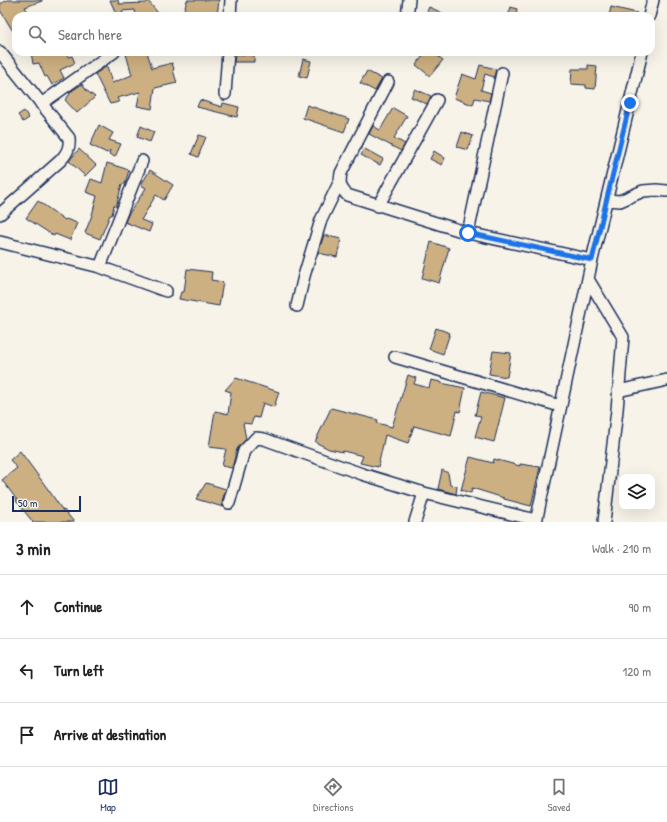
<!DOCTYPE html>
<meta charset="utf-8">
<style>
:root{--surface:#fff;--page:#f2f2f2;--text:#202124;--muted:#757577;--line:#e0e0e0;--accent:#1b2f5e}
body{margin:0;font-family:"Patrick Hand",sans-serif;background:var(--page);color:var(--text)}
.controls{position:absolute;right:12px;bottom:12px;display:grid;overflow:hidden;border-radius:8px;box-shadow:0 4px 16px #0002}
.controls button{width:36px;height:36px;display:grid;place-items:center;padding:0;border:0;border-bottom:1px solid var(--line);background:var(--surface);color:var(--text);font:20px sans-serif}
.scale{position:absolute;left:12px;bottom:10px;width:69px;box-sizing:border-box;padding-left:4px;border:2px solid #1b2f5e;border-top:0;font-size:11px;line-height:14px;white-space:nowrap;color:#1b2f5e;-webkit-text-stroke:3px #f7f3e8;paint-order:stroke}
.stop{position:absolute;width:12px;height:12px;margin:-9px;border:3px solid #1a73e8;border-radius:50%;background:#fff}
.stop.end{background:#1a73e8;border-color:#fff;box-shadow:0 1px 4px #0008}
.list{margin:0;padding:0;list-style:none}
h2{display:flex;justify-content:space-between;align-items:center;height:52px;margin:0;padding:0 16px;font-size:17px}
h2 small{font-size:13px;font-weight:400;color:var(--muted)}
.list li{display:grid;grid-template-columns:26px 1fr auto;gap:12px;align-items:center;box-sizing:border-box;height:64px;padding:0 16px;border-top:1px solid var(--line)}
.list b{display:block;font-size:15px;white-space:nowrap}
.list em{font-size:13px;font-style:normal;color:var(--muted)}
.icon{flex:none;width:22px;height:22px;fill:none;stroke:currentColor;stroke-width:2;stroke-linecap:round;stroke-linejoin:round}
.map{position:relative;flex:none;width:667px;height:522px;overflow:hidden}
.search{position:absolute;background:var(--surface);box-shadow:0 4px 16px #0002;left:12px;right:12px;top:12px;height:44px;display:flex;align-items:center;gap:10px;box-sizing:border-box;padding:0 14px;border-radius:12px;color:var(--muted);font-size:15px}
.sheet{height:244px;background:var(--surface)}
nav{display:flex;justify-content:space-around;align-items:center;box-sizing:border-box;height:56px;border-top:1px solid var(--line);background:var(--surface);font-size:11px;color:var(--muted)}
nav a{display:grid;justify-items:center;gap:2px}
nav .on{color:var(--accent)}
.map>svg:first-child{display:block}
</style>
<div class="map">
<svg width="667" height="522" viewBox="0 0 667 522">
<rect width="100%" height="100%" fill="#f7f3e8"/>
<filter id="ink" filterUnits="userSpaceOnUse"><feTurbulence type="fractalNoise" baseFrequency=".025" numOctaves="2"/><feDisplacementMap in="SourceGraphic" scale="8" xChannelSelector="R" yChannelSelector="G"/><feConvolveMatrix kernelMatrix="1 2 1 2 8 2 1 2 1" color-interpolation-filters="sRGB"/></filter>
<g filter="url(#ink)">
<path fill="#cdb082" stroke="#1b2f5e" d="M7 0H42V1L25 7 28 12 22 16H16V36L0 10V4Z
M110 0H118L119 4 146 3 148 1 158 13 136 16 135 10 122 11 124 16H117Z
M187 0H219L217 16H183Z
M429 7 449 16H430L426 14Z
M511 7 517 9 516 16H508Z
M611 7 637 13 636 16H609Z
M31 52H66L68 57 72 56 75 63 60 70 64 78 52 85 47 76 45 77 39 63 33 64Z
M130 52H147L152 68 172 63 174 69 173 70 177 83 155 88 152 109 137 106 140 92 117 98 119 102 110 104 95 74 107 66 112 83 132 75 126 54Z
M426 52H432L443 60 430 76 416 65Z
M235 54 254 55V62H234Z
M303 59 311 61 307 78 299 76Z
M480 65 496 69 494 77 485 74 481 90 491 93 489 101 475 98 473 105 454 98 462 74 476 79Z
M588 65 597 66 595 89 586 88V85L571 84 572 69H588Z
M367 71 382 79 375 91 360 83Z
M82 84 86 90 95 97 77 113 65 100 70 94 69 93Z
M415 89 431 96 427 104 411 97Z
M200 100 222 107 223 103 239 107 237 117 197 107Z
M307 105 349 119 344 132 303 118Z
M393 108 407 116 394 138 405 144 401 151 369 134 373 126 380 130Z
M24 111 29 118 23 122 18 115Z
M99 125 113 133 109 140 121 144 115 157 109 154 110 150 107 153 90 145Z
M141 126 154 132 150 142 137 137Z
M462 132 473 136 468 150 457 147Z
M199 135 206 137 198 157 191 154Z
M79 149 96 165 85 176 69 161Z
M365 149 383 159 380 165 361 155Z
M434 151 445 158 442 165 430 159Z
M107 163 129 170 125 184H122L116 207 114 205 112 215H110L100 239 85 233 92 215 97 196 86 192 91 179 102 183Z
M150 170 173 185 164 200 156 195 141 220 152 224 149 232 125 222 128 215 146 188 141 185Z
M38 201 65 220 66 219 77 223 70 240 55 234 54 236 26 218Z
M324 235 341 239 337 257 318 253Z
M431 242 449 248 439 283 422 278Z
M187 269 212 272 211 280 223 282 219 306 179 299 181 292H184Z
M436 328 450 333 443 354 429 349Z
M493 351 511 353 507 377 489 374Z
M408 375 416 378 414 384 429 388 431 380 441 382V383L465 388 460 412 457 411 451 436 414 426 408 443 385 435 378 467 360 463 363 456 343 451V452L329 449 315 442 331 408 378 420 377 423 392 427Z
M236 378 279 392 274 407 263 403 259 418 254 417 251 424 243 423 246 439 237 449 232 468 222 466 226 449 209 447 215 411 228 414 231 392 225 390Z
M481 392 505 398 494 442 475 437 481 416 475 415Z
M20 451 50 492 63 511 64 510 74 522H33L16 501 17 500 2 480 17 468 10 460Z
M470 457 493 463 494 459 520 466V464L540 467 531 506 504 499V498L472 488 471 493 461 490Z
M442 470 448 473 450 485 457 486 456 494 438 489Z
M206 483 226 489 222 501 223 507 196 499Z"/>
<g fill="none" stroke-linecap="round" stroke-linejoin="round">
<defs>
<path id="minor" d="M230 16 231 0
M407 16 409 0
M649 16 653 0
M0 52 69 138C70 148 67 153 61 160L0 214
M388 82 341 173C339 184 340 187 347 195L468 233 592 260
M225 94 228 52
M41 104 114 52
M607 200 620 201 643 191 656 190 667 191
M378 206 437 100
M468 233 502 73
M0 242 100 267 166 291
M100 267 142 161
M588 279 623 337 617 410 604 522
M297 306 304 276 321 220 339 183
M395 357 560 406
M618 391 667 380
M229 503 244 451 256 438 264 439 362 474 424 493 536 520
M415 522 424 493
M536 522 592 260 642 52"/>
</defs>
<use href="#minor" stroke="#1b2f5e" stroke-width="14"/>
<use href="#minor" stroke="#f7f3e8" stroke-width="11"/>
</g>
</g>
<g fill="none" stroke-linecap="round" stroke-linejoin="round" filter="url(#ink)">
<path stroke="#1a73e8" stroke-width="5" d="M468 233 592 260 630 103"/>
</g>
</svg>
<div class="controls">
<button><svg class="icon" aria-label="layers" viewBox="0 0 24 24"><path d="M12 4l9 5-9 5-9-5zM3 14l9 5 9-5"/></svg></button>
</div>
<div class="scale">50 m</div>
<div class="stop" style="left:468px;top:233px"></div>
<div class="stop end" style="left:630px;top:103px"></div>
<div class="search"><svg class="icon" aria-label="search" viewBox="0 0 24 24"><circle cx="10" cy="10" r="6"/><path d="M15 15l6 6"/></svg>Search here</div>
</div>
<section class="sheet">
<h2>3 min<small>Walk · 210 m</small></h2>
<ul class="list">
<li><svg class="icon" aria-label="ahead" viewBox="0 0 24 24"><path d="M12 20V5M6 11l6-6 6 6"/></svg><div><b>Continue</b></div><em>90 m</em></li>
<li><svg class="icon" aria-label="left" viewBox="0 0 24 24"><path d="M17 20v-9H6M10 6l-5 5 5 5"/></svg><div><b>Turn left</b></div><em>120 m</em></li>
<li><svg class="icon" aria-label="arrive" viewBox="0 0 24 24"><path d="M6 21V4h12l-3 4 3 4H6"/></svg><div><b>Arrive at destination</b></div></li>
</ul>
</section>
<nav>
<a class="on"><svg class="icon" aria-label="map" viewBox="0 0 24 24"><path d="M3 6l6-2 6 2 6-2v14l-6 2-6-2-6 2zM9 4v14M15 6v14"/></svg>Map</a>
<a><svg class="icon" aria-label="directions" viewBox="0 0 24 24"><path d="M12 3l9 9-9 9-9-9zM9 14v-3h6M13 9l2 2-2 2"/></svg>Directions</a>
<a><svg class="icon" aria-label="saved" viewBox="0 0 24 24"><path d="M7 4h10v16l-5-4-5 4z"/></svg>Saved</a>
</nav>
